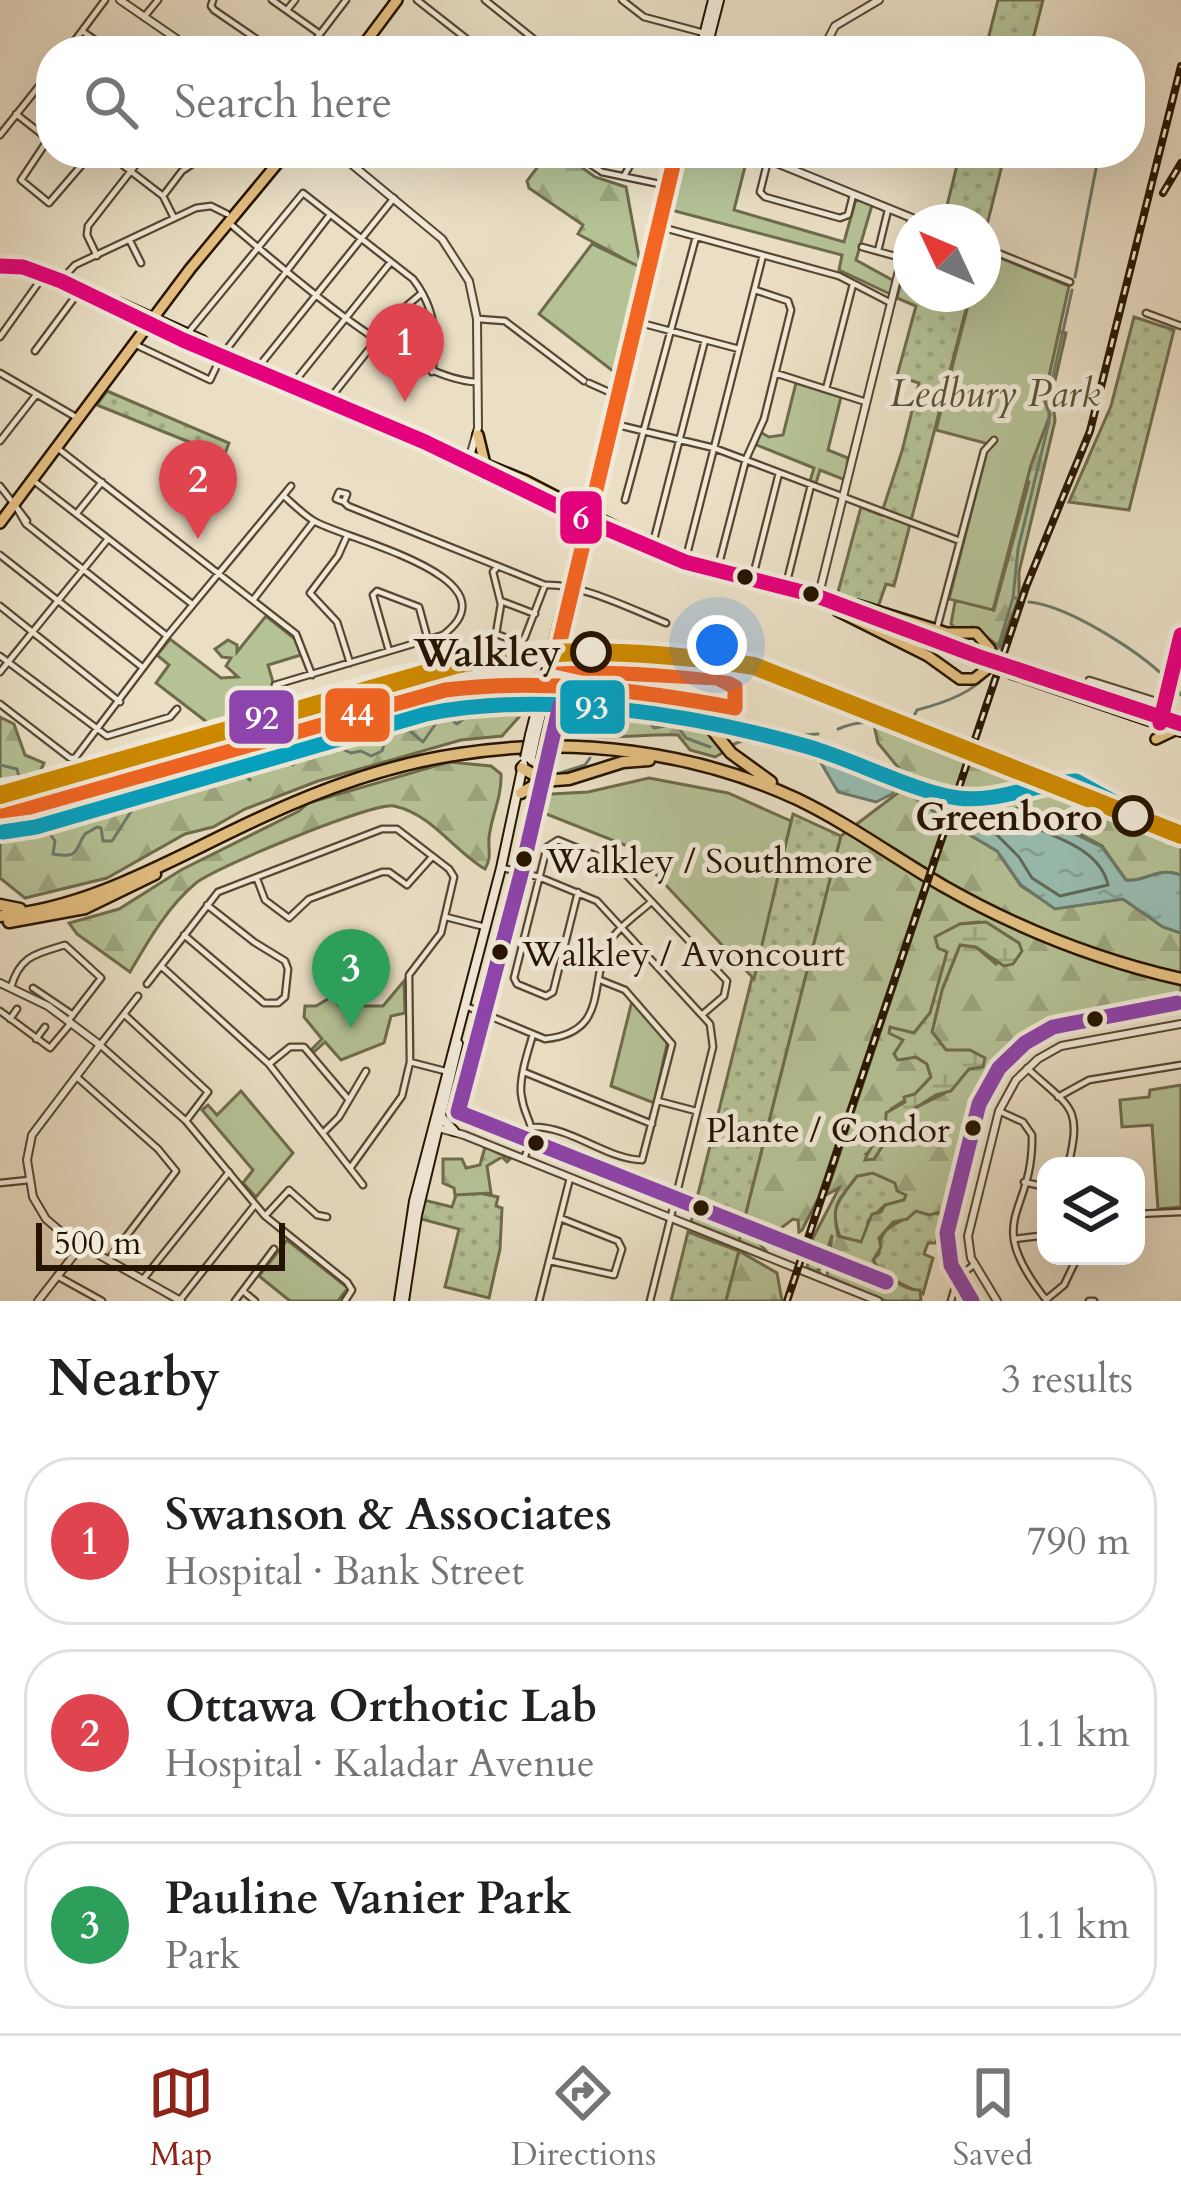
<!DOCTYPE html>
<meta charset="utf-8">
<style>
:root{--surface:#fff;--page:#f6f6f6;--text:#202124;--muted:#757577;--line:#e0e0e0;--accent:#8f2418}
body{margin:0;font-family:Cardo,serif;background:var(--page);color:var(--text)}
.controls{position:absolute;right:36px;bottom:36px;display:grid;overflow:hidden;border-radius:24px;box-shadow:0 12px 48px #0002}
.controls button{width:108px;height:108px;display:grid;place-items:center;padding:0;border:0;border-bottom:3px solid var(--line);background:var(--surface);color:var(--text);font:60px sans-serif}
.compass{position:absolute;left:893px;top:204px;width:108px;height:108px;border-radius:50%;background:var(--surface);box-shadow:0 12px 48px #0002;rotate:314deg}
.scale{position:absolute;left:36px;bottom:30px;width:249px;box-sizing:border-box;padding-left:12px;border:6px solid #261400;border-top:0;font-size:33px;line-height:42px;white-space:nowrap;color:#261400;-webkit-text-stroke:9px #f1ead9;paint-order:stroke}
.you{position:absolute;left:717px;top:645px;width:42px;height:42px;margin:-30px;border:9px solid #fff;border-radius:50%;background:#1a73e8;box-shadow:0 0 0 18px #1a73e833}
.badge{display:grid;place-items:center;width:78px;height:78px;border-radius:50%;background:var(--accent);color:#fff;font-size:39px;font-weight:700}
.pin{position:absolute;translate:-50% -99px;filter:drop-shadow(0 3px 6px #0008)}
.pin::after{content:'';position:absolute;top:63px;width:42px;height:36px;background:inherit;clip-path:polygon(0 0,100% 0,50% 100%)}
.list{margin:0;padding:0;list-style:none}
h2{display:flex;justify-content:space-between;align-items:center;height:156px;margin:0;padding:0 48px;font-size:51px}
h2 small{font-size:39px;font-weight:400;color:var(--muted)}
.list li{display:grid;grid-template-columns:78px 1fr auto;gap:36px;align-items:center;box-sizing:border-box;height:168px;margin:0 24px 24px;padding:0 24px;border:3px solid var(--line);border-radius:48px}
.list b{display:block;font-size:45px;white-space:nowrap}
.list p{margin:0;font-size:39px;white-space:nowrap;color:var(--muted)}
.list em{font-size:39px;font-style:normal;color:var(--muted)}
.icon{flex:none;width:66px;height:66px;fill:none;stroke:currentColor;stroke-width:2;stroke-linecap:round;stroke-linejoin:round}
.map{position:relative;flex:none;width:1181px;height:1301px;overflow:hidden}
.search{position:absolute;background:var(--surface);box-shadow:0 12px 48px #0002;left:36px;right:36px;top:36px;height:132px;display:flex;align-items:center;gap:30px;box-sizing:border-box;padding:0 42px;border-radius:48px;color:var(--muted);font-size:45px}
.sheet{height:732px;background:var(--surface)}
nav{display:flex;justify-content:space-around;align-items:center;box-sizing:border-box;height:168px;border-top:3px solid var(--line);background:var(--surface);font-size:33px;color:var(--muted)}
nav a{display:grid;justify-items:center;gap:6px}
nav .on{color:var(--accent)}
.map>svg:first-child{display:block}
</style>
<div class="map">
<svg width="1181" height="1301" viewBox="0 0 1181 1301">
<defs>
<pattern id="grass-dots" width="8" height="8" patternUnits="userSpaceOnUse" patternTransform="scale(3)"><rect width="8" height="8" fill="#b5c296"/><path d="M2 2h.1M6 6h.1" fill="none" stroke="#9ca680" stroke-width="1.8" stroke-linecap="round"/></pattern>
<pattern id="forest-firs" width="22" height="20" patternUnits="userSpaceOnUse" patternTransform="scale(3)"><rect width="22" height="20" fill="#b5c296"/><path d="M5 1l3.5 6h-7zM16 11l3.5 6h-7z" fill="#9ca680"/></pattern>
<pattern id="wetland-marsh" width="20" height="14" patternUnits="userSpaceOnUse" patternTransform="scale(3)"><rect width="20" height="14" fill="#b5c296"/><path d="M1 5h8M5 5V1M11 12h8M15 12V8" fill="none" stroke="#9ca680"/></pattern>
<pattern id="water-ripples" width="26" height="14" patternUnits="userSpaceOnUse" patternTransform="scale(3)"><rect width="26" height="14" fill="#98bdb1"/><path d="M2 4q2-2 4 0t4 0M15 11q2-2 4 0t4 0" fill="none" stroke="#83a296"/></pattern>
</defs>
<rect width="100%" height="100%" fill="#eadfc5"/>
<filter id="stains"><feTurbulence type="fractalNoise" baseFrequency=".00167" numOctaves="4"/><feColorMatrix values="0 0 0 0 .2 0 0 0 0 .09 0 0 0 0 .02 0 0 0 .5 -.17"/></filter>
<radialGradient id="worn" r=".72"><stop offset=".6" stop-color="#630" stop-opacity="0"/><stop offset="1" stop-color="#630" stop-opacity=".3"/></radialGradient>
<path fill="url(#grass-dots)" stroke="#6e6b4b" stroke-width="3" d="M998 0H1043L1030 51H985Z
M960 153H1005L983 241V222H943Z
M911 241V294H970L894 586 886 584 876 613 837 596 861 507 881 515 902 451 919 383 897 376 916 306 897 298Z
M1134 317 1174 330 1129 510 1069 502 1111 406Z
M107 391 229 443 224 456 97 405Z
M793 814 841 836 739 1241 691 1222Z
M873 1173 896 1183 907 1195 904 1200 885 1205 868 1221 867 1234 861 1242 840 1237C829 1208 838 1201 857 1176Z
M470 1191 498 1197 496 1206 502 1208 500 1249 489 1298 445 1287 459 1229 421 1219 424 1200 452 1207 456 1195Z
M916 1211 939 1214 945 1211 936 1243H928L924 1254 933 1258 923 1294C908 1287 882 1277 873 1260L879 1254C879 1223 897 1227 916 1211Z
M688 1232 739 1251 726 1301H671Z"/>
<path fill="url(#forest-firs)" stroke="#6e6b4b" stroke-width="3" fill-rule="evenodd" d="M548 153H562L595 177 626 187 641 268 578 234 583 225 529 188 527 181Z
M1056 331 1066 333 1052 394 1055 421 1019 572V597L1000 647 973 627 955 628 951 624 955 602 964 600 994 610 1029 482 1021 474Z
M463 691 524 694 519 717 502 736 461 740 318 781 245 809 213 827 185 834 107 878 25 898 0 878V830L30 813 415 700Z
M556 699 646 706 693 715 724 752 715 757 690 750 678 735C642 733 581 745 554 726Z
M871 712 1181 838V875C1157 866 1145 883 1126 880L1102 846 1055 821 1020 808 977 815 970 835 997 851 1021 886 1055 908 1123 899 1163 927 1181 933V1002L1148 1004 1042 1024 976 1093 945 1211 929 1215 916 1211 907 1219 893 1222 879 1238 881 1247 873 1260C879 1273 905 1291 920 1290L921 1301H886L827 1276 832 1235 822 1267 818 1270 820 1273 807 1268 813 1238 839 1188 826 1195 961 789 956 788 818 1199 802 1230 799 1232 798 1220 793 1219 760 1244 767 1252 739 1241 841 836 911 783 878 743ZM979 922 1011 941 996 964 976 947 960 945 942 990 932 1032 946 1050 954 1052 969 1069 943 1094 915 1108 903 1132 888 1137 874 1159 866 1154 875 1147 891 1109 915 1094 931 1077 927 1064 916 1057 898 1059 894 1054 904 1044 898 1030 914 1033 930 1013 938 992 947 952 944 933 960 924ZM873 1173 895 1183 897 1191 906 1195 904 1200 885 1205 881 1212 872 1214 861 1242 838 1236C831 1203 837 1203 857 1176Z
M0 717 14 724 25 755 44 763 39 775 0 789Z
M449 762 491 766 501 774C502 798 491 816 489 838 488 851 492 857 485 869 454 851 432 814 394 806 373 802 216 867 196 883 168 906 148 941 130 972L77 934 69 923 119 909 181 870 299 811 308 803Z
M485 1147 510 1159 507 1162 502 1157 487 1166 491 1193 455 1195 454 1188 443 1183V1159H462L466 1168 480 1165Z
M739 1251 777 1273 782 1301H726Z"/>
<path fill="url(#wetland-marsh)" stroke="#6e6b4b" stroke-width="3" d="M986 922 1019 943 1022 951 1013 964 1004 966 976 947 960 945 942 990 932 1032 946 1050H970L985 1058 983 1067 969 1069 951 1091 936 1095 915 1108 916 1121 888 1137 874 1159 865 1160C870 1144 888 1132 886 1113L905 1102 904 1097 915 1094 931 1077 927 1064 916 1057 898 1060 894 1054 903 1040 889 1033 890 1027 914 1033 930 1013 947 952 938 948 935 937 960 924Z"/>
<path fill="#b5c296" stroke="#6e6b4b" stroke-width="3" d="M687 153 748 155 734 210 844 242 856 199 872 205 856 260 894 281 890 294 839 270 842 255 671 210Z
M592 244 644 269 618 375 539 314Z
M983 251 1069 286 1044 399 1050 415 1031 465 993 610 949 599 987 451 985 443 936 430 971 294H983Z
M796 383 841 397 828 450 848 458 845 480 820 470 816 483 810 481 814 468 754 444 760 432 769 437 783 435Z
M266 616 295 639 301 655 268 665 277 696 280 690 283 695 288 694 291 706 212 726 156 683 169 665 157 655 170 639 221 678 238 677 226 666 231 658 222 657 215 649 228 640 237 645V652Z
M649 778 728 793 791 821 754 979 630 847 526 806 533 795 588 792Z
M404 981 405 1013 391 1016 384 1043 341 1060 325 1042 314 1052 312 1049 322 1039 304 1017 305 1006H316L333 996 339 1006H383Z
M632 1001 668 1040 654 1103 611 1086Z
M1181 1085V1207L1158 1209 1152 1125 1122 1127 1120 1100 1149 1097 1150 1090Z
M241 1091 293 1153 256 1197 243 1183 253 1170 202 1110 208 1105 217 1115Z
M287 1240 348 1288 338 1301H290L259 1276Z"/>
<path fill="url(#water-ripples)" stroke="#6a796a" stroke-width="3" d="M798 734 804 741 817 742 821 751C847 752 880 767 900 783L892 794 876 802 838 792 817 756 809 753Z
M1020 808 1102 847 1126 880C1146 883 1156 866 1181 875V933L1163 927 1123 899 1055 909 1021 885 997 851 970 835 965 827 968 819Z"/>
<g fill="none" stroke-linecap="round" stroke-linejoin="round">
<path stroke="#5f6858" stroke-width="3" d="M1018 820C1050 836 1100 847 1108 885L1060 896 1032 878 1019 857 995 833 998 826Z"/>
<path stroke="#6a796a" stroke-width="3" d="M1075 277 1099 153
M1013 598 1018 549 1049 422V395L1072 290
M1029 602C1069 606 1138 651 1166 678
M994 660 1013 598H1018
M1174 683 1181 695
M914 716 917 710C944 703 976 692 992 669
M564 718 609 721 645 716 654 728 676 724 686 738 710 747
M574 723 590 737
M838 729C863 719 873 721 896 732L908 728
M0 732V736
M734 744 776 728 802 735 818 734
M0 765 17 769 24 796 42 800 45 816 56 824 50 834 55 841 53 854C80 859 74 850 85 834L97 827 101 828 103 841H112L143 793 161 781 178 793 208 783 219 770 239 772 250 780 244 764 253 753 293 765 297 761 296 745 304 739 313 745 317 756 340 748 351 753 361 751 371 756 382 751 389 728 410 731 423 742 444 712 453 713 452 720 457 724 481 705 512 706
M557 774 585 765 590 758
M898 786 937 814"/>
<defs>
<path id="minor" d="M213 0 211 6 214 10 274 51
M272 0 320 34
M417 0 482 51
M485 0 535 40 532 51
M622 0 644 17 704 33
M287 10 295 0
M144 17 158 0
M82 31 111 51
M67 51 105 0
M307 51 346 0
M16 114 48 139
M0 135 51 71
M51 135 21 180 49 203 92 153
M107 153 163 196 174 218
M590 153 587 162 602 172 669 186
M768 160 760 192 765 197 840 218 848 215 853 195
M624 176 637 153
M163 196 182 171 209 153
M228 222C285 270 404 378 476 382
M661 227 839 276 891 303
M130 241 141 263
M862 247 902 258
M983 247 1070 282
M878 251 888 210
M97 256 87 235 88 226 145 153
M62 279 75 265 196 208 211 206 227 214
M1146 313 1181 326
M478 319 505 321 584 381
M637 322 739 349
M188 333 303 193 413 279C434 306 439 338 432 372
M0 337 42 278
M134 344 210 380 220 359
M35 351 78 293
M223 354 329 216
M256 370 394 198
M0 373 74 416
M775 373 866 402
M589 383 618 396
M292 385 390 263
M826 389 853 284
M328 401 397 314 422 293
M614 424 714 448 960 541
M0 441 36 395
M56 447 296 634 312 675
M34 481 192 604
M0 486 27 521
M625 500 696 237
M344 502 336 499 339 492 347 494 344 502 348 506 545 585C579 583 631 609 666 623
M15 505 26 524 167 636
M77 513 102 482
M346 538 338 556 310 593 337 622 350 663
M652 547 705 340
M0 555 142 667
M685 562 763 255
M498 566 493 572 501 604 496 634 521 643 525 637 545 585
M717 571 746 459 764 419 791 310 788 301 755 290
M753 576 779 473
M786 585 811 485
M253 600 314 521
M501 601 535 614
M0 606 120 702
M937 628 984 451 994 440
M389 651 373 595 377 591 419 607 428 640
M0 656 107 736 170 717 177 709
M0 672 108 539
M1089 680 1159 702
M275 685 443 635C520 577 343 539 314 521 304 515 294 505 285 497
M0 704 70 758H75L167 636 291 486
M503 868 539 877 597 901 710 1024 713 1047 650 1301
M257 879 265 900 289 918 309 899 382 872H389L407 885 432 857
M578 892 553 992 546 996 517 984 514 978 547 847 558 840 616 864 727 981 724 996 703 1014
M446 917 485 927
M184 935 264 1003H278L285 997 288 969 285 961 254 942 207 905
M161 966 269 1064 363 1185
M147 984 218 892 382 829H397L449 869 454 877 441 933 409 975 410 1062 402 1096 351 1167
M11 987C20 956 35 954 65 945L101 978 68 1021
M33 988 73 1015
M138 996 100 1045 186 1121 265 1216 347 1282 352 1290 345 1301
M468 1007 545 1039C610 1032 588 984 609 943 617 928 638 914 651 902
M0 1011 50 1048 71 1023
M126 1016 208 1092 186 1121
M10 1019 17 1009
M36 1039 45 1027
M410 1062 445 1071
M269 1064 290 1047H304L349 1100
M1027 1068C1070 1108 1083 1105 1068 1166
M524 1072 652 1124
M78 1078 158 1149 176 1171 109 1259
M1058 1097 1089 1080 1181 1065
M658 1101 696 1111
M999 1111 1023 1122 1032 1135C1034 1217 980 1216 1047 1301
M534 1127C572 1127 606 1159 642 1160L672 1044 625 990 600 980
M325 1131 339 1117 366 1071
M524 1159C540 1118 525 1127 521 1093 520 1074 528 1052 533 1034
M1024 1182 1046 1187
M0 1183 29 1180
M1136 1214 1181 1212
M265 1216 289 1190 317 1215 327 1217
M1014 1239 1039 1236
M550 1261 614 1275 622 1249 618 1241 560 1218
M57 1276 102 1301
M144 1278 229 1172
M243 1291 255 1301
M1047 1299 1064 1285 1078 1256
M180 1300 254 1206
M235 1301 274 1249
M539 1301 570 1178
M951 1301 958 1277 975 1264
M1089 1301H1094"/>
<path id="tertiary" d="M120 0 194 51
M822 51 835 26 879 0
M338 153 442 239 469 281 477 319 478 428 469 460
M752 153 912 218 817 602
M790 168 796 153
M1161 720 1181 635
M0 983 48 1006 100 1045 32 1135 27 1160 33 1197 46 1219 67 1237 181 1301
M435 1127 464 1135 878 1301
M38 1301 81 1246
M997 1301 971 1258 968 1236 999 1111 1016 1080 1038 1059 1061 1046 1181 1024"/>
<path id="secondary" d="M700 51 713 0
M706 51 719 0
M673 188 682 153
M530 735 600 458
M536 735 676 153
M442 1118 454 1131
M399 1301 414 1201 501 868 523 765
M404 1301 417 1215 458 1044"/>
<path id="primary" d="M359 51 397 0
M0 266 23 267 61 281 183 340 425 442 584 519 685 562 814 595 980 657
M118 303 202 341 209 348
M478 435 484 460
M433 443 526 481 629 534
M0 523 190 269 286 153
M838 611 928 656 960 679H974L988 668 990 649 976 633H947L857 605
M1011 673 1181 731
M1148 712 1164 703
M1158 716 1181 724
M1156 739 1177 729"/>
<path id="trunk" d="M549 662 649 677 670 684 686 697 731 753 771 782
M522 768 543 780
M521 793 542 781 569 779 623 762 649 760
M0 905 20 909
M0 916C94 908 178 855 262 817 324 788 391 764 460 754 573 736 693 751 797 799 849 824 895 858 945 887 1019 929 1098 960 1181 979
M9 922 85 908 155 874"/>
</defs>
<use href="#minor" stroke="#574731" stroke-width="9"/>
<use href="#tertiary" stroke="#574731" stroke-width="10"/>
<use href="#secondary" stroke="#261400" stroke-width="12"/>
<use href="#primary" stroke="#261400" stroke-width="14"/>
<use href="#trunk" stroke="#261400" stroke-width="15"/>
<use href="#minor" stroke="#f1ead9" stroke-width="4.5"/>
<use href="#tertiary" stroke="#f1ead9" stroke-width="6"/>
<use href="#secondary" stroke="#f1ead9" stroke-width="8"/>
<use href="#primary" stroke="#e5c082" stroke-width="9"/>
<use href="#trunk" stroke="#e5c082" stroke-width="10"/>
<path stroke="#261400" stroke-width="3" d="M833 692 838 694"/>
<defs>
<path id="rail" d="M1163 193 1181 163
M787 1301 1026 587 1090 431 1181 66"/>
</defs>
<use href="#rail" stroke="#261400" stroke-width="8"/>
<use href="#rail" stroke="#f1ead9" stroke-width="3" stroke-dasharray="9" stroke-linecap="butt"/>
<defs>
<path id="secondary-bridge" d="M525 758 530 735
M531 758 536 735"/>
<path id="primary-bridge" d="M980 657 1012 668"/>
</defs>
<use href="#secondary-bridge" stroke="#261400" stroke-width="12" stroke-linecap="butt"/>
<use href="#primary-bridge" stroke="#261400" stroke-width="14" stroke-linecap="butt"/>
<use href="#secondary-bridge" stroke="#f1ead9" stroke-width="8"/>
<use href="#primary-bridge" stroke="#e5c082" stroke-width="9"/>
<defs>
<path id="bus-1" d="M0 266 23 267 61 281 183 340 425 442 584 519 685 562 814 595 977 656 1181 724
M1160 723 1181 635"/>
<path id="bus-2" d="M3 832 36 827 426 714C544 690 694 714 809 747 854 760 915 792 958 798 999 803 1036 783 1076 781L1171 833"/>
<path id="bus-3" d="M560 705 521 874 458 1112 886 1282
M0 790 26 786 400 677 460 665 527 662
M972 1301 951 1265 947 1233 979 1104 999 1068 1025 1043 1053 1027 1177 1003"/>
<path id="bus-4" d="M0 811 30 807 445 690C543 678 638 690 735 708V687L718 678 600 672 555 662 676 153"/>
</defs>
<use href="#bus-1" stroke="#f1ead9" stroke-width="24"/>
<use href="#bus-2" stroke="#f1ead9" stroke-width="24"/>
<use href="#bus-3" stroke="#f1ead9" stroke-width="24"/>
<use href="#bus-4" stroke="#f1ead9" stroke-width="24"/>
<use href="#bus-1" stroke="#e5007d" stroke-width="15"/>
<use href="#bus-2" stroke="#02a2c4" stroke-width="15"/>
<use href="#bus-3" stroke="#8e44ad" stroke-width="15"/>
<use href="#bus-4" stroke="#f26522" stroke-width="15"/>
<defs>
<path id="rail-1" d="M0 795 455 665C555 645 653 651 754 666L1181 835"/>
</defs>
<use href="#rail-1" stroke="#f1ead9" stroke-width="27"/>
<use href="#rail-1" stroke="#cd8900" stroke-width="18"/>
</g>
<g fill="#261400" stroke="#f1ead9" stroke-width="4.5">
<circle cx="745" cy="577" r="10"/>
<circle cx="811" cy="594" r="10"/>
<circle cx="524" cy="859" r="10"/>
<circle cx="500" cy="952" r="10"/>
<circle cx="1095" cy="1019" r="10"/>
<circle cx="973" cy="1128" r="10"/>
<circle cx="536" cy="1143" r="10"/>
<circle cx="701" cy="1208" r="10"/>
</g>
<g fill="#f1ead9" stroke="#261400" stroke-width="6">
<circle cx="591" cy="652" r="18"/>
<circle cx="1133" cy="816" r="18"/>
</g>
<g text-anchor="middle" stroke-width="10" stroke-linejoin="round" paint-order="stroke">
<g font-size="36" fill="#261400" stroke="#f1ead9" text-anchor="start">
<text x="546" y="873">Walkley / Southmore</text>
<text x="522" y="966">Walkley / Avoncourt</text>
<text x="950" y="1142" text-anchor="end">Plante / Condor</text>
</g>
<g font-size="39" font-style="italic" fill="#585134" stroke="#f1ead9">
<text x="995" y="406">Ledbury Park</text>
</g>
<g font-size="39" font-weight="bold" fill="#261400" stroke="#f1ead9" text-anchor="end">
<text x="561" y="666">Walkley</text>
<text x="1103" y="830">Greenboro</text>
</g>
</g>
<g stroke="#f1ead9" stroke-width="4.5">
<rect x="558" y="489" width="46" height="57" rx="12" fill="#e5007d"/>
<rect x="558" y="678" width="69" height="58" rx="12" fill="#02a2c4"/>
<rect x="323" y="686" width="69" height="58" rx="12" fill="#f26522"/>
<rect x="227" y="688" width="69" height="58" rx="12" fill="#8e44ad"/>
</g>
<g font-size="33" text-anchor="middle" font-weight="bold" fill="#fff">
<text x="581" y="529">6</text>
<text x="592" y="719">93</text>
<text x="357" y="726">44</text>
<text x="262" y="729">92</text>
</g>
<rect width="100%" height="100%" filter="url(#stains)"/>
<rect width="100%" height="100%" fill="url(#worn)"/>
</svg>
<div class="controls">
<button><svg class="icon" aria-label="layers" viewBox="0 0 24 24"><path d="M12 4l9 5-9 5-9-5zM3 14l9 5 9-5"/></svg></button>
</div>
<svg class="compass" viewBox="-18 -18 36 36"><path d="M0-13l5 13h-10z" fill="#e53935"/><path d="M0 13l5-13h-10z" fill="#757577"/></svg>
<div class="scale">500 m</div>
<div class="you"></div>
<div class="pin badge" style="left:405px;top:402px;background:#e0444e">1</div>
<div class="pin badge" style="left:198px;top:539px;background:#e0444e">2</div>
<div class="pin badge" style="left:351px;top:1028px;background:#2e9e5b">3</div>
<div class="search"><svg class="icon" aria-label="search" viewBox="0 0 24 24"><circle cx="10" cy="10" r="6"/><path d="M15 15l6 6"/></svg>Search here</div>
</div>
<section class="sheet">
<h2>Nearby<small>3 results</small></h2>
<ul class="list">
<li><span class="badge" style="background:#e0444e">1</span><div><b>Swanson &amp; Associates</b><p>Hospital · Bank Street</p></div><em>790 m</em></li>
<li><span class="badge" style="background:#e0444e">2</span><div><b>Ottawa Orthotic Lab</b><p>Hospital · Kaladar Avenue</p></div><em>1.1 km</em></li>
<li><span class="badge" style="background:#2e9e5b">3</span><div><b>Pauline Vanier Park</b><p>Park</p></div><em>1.1 km</em></li>
</ul>
</section>
<nav>
<a class="on"><svg class="icon" aria-label="map" viewBox="0 0 24 24"><path d="M3 6l6-2 6 2 6-2v14l-6 2-6-2-6 2zM9 4v14M15 6v14"/></svg>Map</a>
<a><svg class="icon" aria-label="directions" viewBox="0 0 24 24"><path d="M12 3l9 9-9 9-9-9zM9 14v-3h6M13 9l2 2-2 2"/></svg>Directions</a>
<a><svg class="icon" aria-label="saved" viewBox="0 0 24 24"><path d="M7 4h10v16l-5-4-5 4z"/></svg>Saved</a>
</nav>
